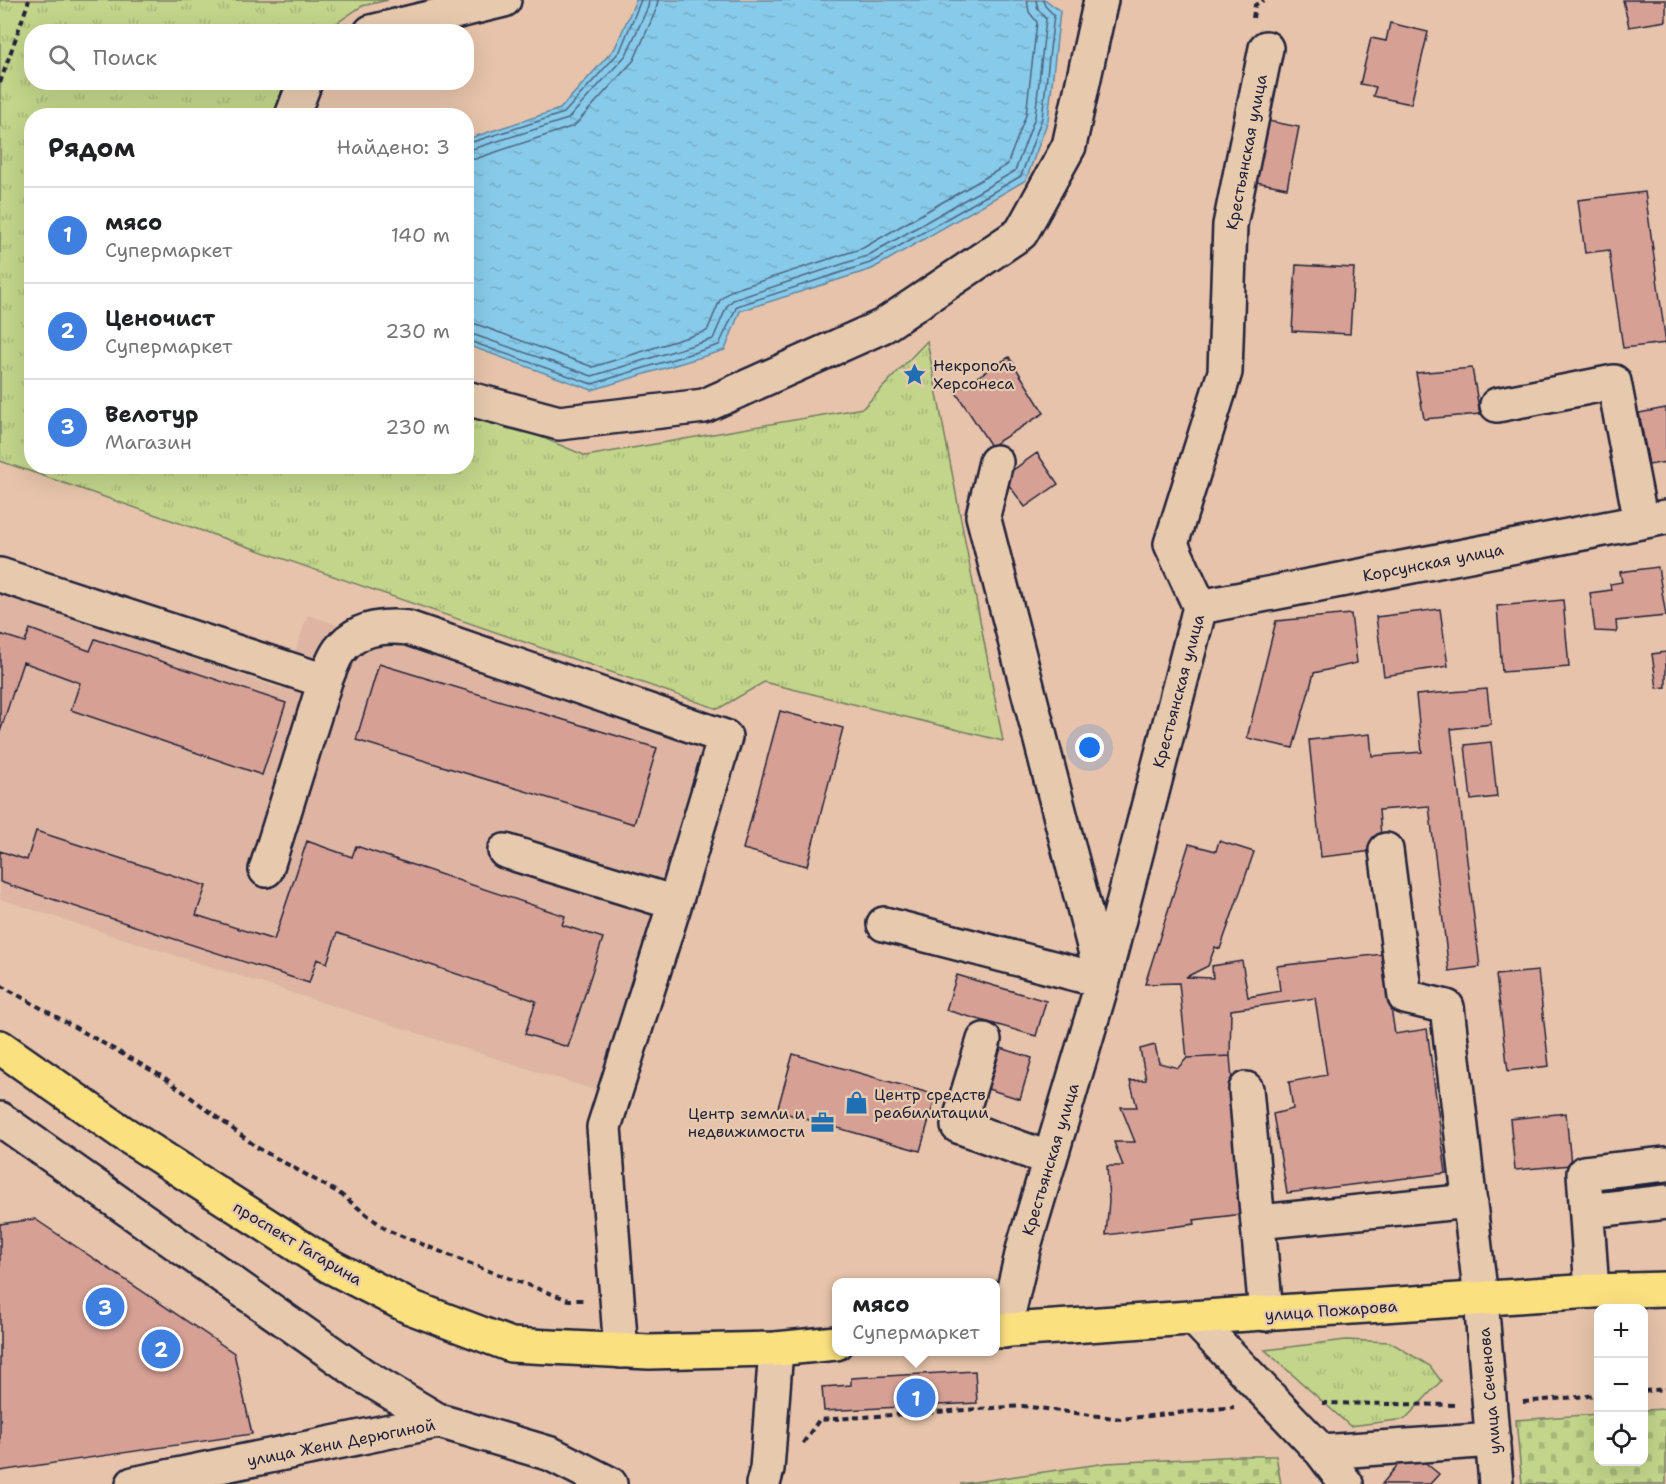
<!DOCTYPE html>
<html lang="ru">
<meta charset="utf-8">
<style>
:root{--surface:#fff;--page:#f6f6f6;--text:#202124;--muted:#757577;--line:#e0e0e0;--accent:#0f766e}
body{margin:0;font-family:"Shantell Sans",sans-serif;background:var(--page);color:var(--text)}
.controls{position:absolute;right:18px;bottom:18px;display:grid;overflow:hidden;border-radius:12px;box-shadow:0 6px 24px #0002}
.controls button{width:54px;height:54px;display:grid;place-items:center;padding:0;border:0;border-bottom:2px solid var(--line);background:var(--surface);color:var(--text);font:30px sans-serif}
.you{position:absolute;left:1090px;top:748px;width:21px;height:21px;margin:-15px;border:4px solid #fff;border-radius:50%;background:#1a73e8;box-shadow:0 0 0 9px #1a73e833}
.badge{display:grid;place-items:center;width:39px;height:39px;border-radius:50%;background:var(--accent);color:#fff;font-size:20px;font-weight:700}
.pin{position:absolute;translate:-50% -50%;border:3px solid #fff;box-shadow:0 2px 6px #0006}
.popup{position:absolute;left:832px;top:1278px;width:168px;height:78px;box-sizing:border-box;display:grid;place-content:center;border-radius:12px;background:var(--surface);filter:drop-shadow(0 2px 4px #0005);font-size:20px;white-space:nowrap;color:var(--muted)}
.popup b{font-size:22px;color:var(--text)}
.popup::after{content:'';position:absolute;left:50%;top:100%;margin-left:-12px;border:12px solid transparent;border-top-color:var(--surface)}
.list{margin:0;padding:0;list-style:none}
h2{display:flex;justify-content:space-between;align-items:center;height:78px;margin:0;padding:0 24px;font-size:26px}
h2 small{font-size:20px;font-weight:400;color:var(--muted)}
.list li{display:grid;grid-template-columns:39px 1fr auto;gap:18px;align-items:center;box-sizing:border-box;height:96px;padding:0 24px;border-top:2px solid var(--line)}
.list b{display:block;font-size:22px;white-space:nowrap}
.list p{margin:0;font-size:20px;white-space:nowrap;color:var(--muted)}
.list em{font-size:20px;font-style:normal;color:var(--muted)}
.icon{flex:none;width:33px;height:33px;fill:none;stroke:currentColor;stroke-width:2;stroke-linecap:round;stroke-linejoin:round}
.map{position:relative;flex:none;width:1666px;height:1484px;overflow:hidden}
.search{position:absolute;background:var(--surface);box-shadow:0 6px 24px #0002;left:24px;top:24px;width:450px;height:66px;display:flex;align-items:center;gap:15px;box-sizing:border-box;padding:0 21px;border-radius:24px;color:var(--muted);font-size:22px}
.panel{position:absolute;background:var(--surface);box-shadow:0 6px 24px #0002;left:24px;top:108px;width:450px;height:366px;border-radius:24px}
.map>svg:first-child{display:block}
</style>
<div class="map">
<svg width="1666" height="1484" viewBox="0 0 1666 1484">
<defs>
<pattern id="grass-tufts" width="24" height="20" patternUnits="userSpaceOnUse" patternTransform="scale(1.5)"><rect width="24" height="20" fill="#c2d58a"/><path d="M3 7l-1-3M5 7V3M7 7l1-3M15 17l-1-3M17 17v-4M19 17l1-3" fill="none" stroke="#a6b778"/></pattern>
<pattern id="cemetery-stones" width="16" height="16" patternUnits="userSpaceOnUse" patternTransform="scale(1.5)"><rect width="16" height="16" fill="#c2d58a"/><path d="M2 7V4a2 2 0 0 1 4 0v3zM10 15v-3a2 2 0 0 1 4 0v3z" fill="#a6b778"/></pattern>
<pattern id="water-ripples" width="26" height="14" patternUnits="userSpaceOnUse" patternTransform="scale(1.5)"><rect width="26" height="14" fill="#88cae9"/><path d="M2 4q2-2 4 0t4 0M15 11q2-2 4 0t4 0" fill="none" stroke="#75adc9"/></pattern>
</defs>
<rect width="100%" height="100%" fill="#e6c3aa"/>
<filter id="ink" filterUnits="userSpaceOnUse"><feTurbulence type="fractalNoise" baseFrequency=".0167" numOctaves="2"/><feDisplacementMap in="SourceGraphic" scale="12" xChannelSelector="R" yChannelSelector="G"/><feConvolveMatrix kernelMatrix="1 2 1 2 8 2 1 2 1" color-interpolation-filters="sRGB"/></filter>
<g filter="url(#ink)">
<path fill="#ddb5a2" d="M0 593 282 689 308 615 709 750 601 1092 0 899Z"/>
<path fill="url(#grass-tufts)" stroke="#727c62" stroke-width="1.5" d="M0 0H388L362 6 325 31 32 32V82L284 83 274 115 32 116V466H466L467 406 586 456 863 408 927 341 1003 741 764 682 718 709 0 461Z
M1346 1340 1390 1342 1430 1366 1441 1381 1405 1419 1350 1426 1265 1350Z"/>
<path fill="url(#cemetery-stones)" stroke="#727c62" stroke-width="1.5" d="M1666 1409V1484H1522L1516 1420 1598 1414V1462H1644V1410Z
M1241 1456H1276L1281 1484H960L1107 1463Z"/>
<path fill="url(#water-ripples)" stroke="#5f87a3" stroke-width="1.5" d="M636 0H1046L1060 11 1048 120 1026 180 872 269 740 311 725 350 592 390 467 345V139L560 109 615 48Z"/>
<g fill="none" stroke-linecap="round" stroke-linejoin="round">
<path stroke="#4b6581" stroke-width="1.5" d="M466 144 564 113 620 51 641 0
M466 151 568 119 626 55 648 7 649 0
M466 160 475 159 574 126 634 60 656 10 658 0
M466 323 476 324 593 367 707 331 720 300 730 291 863 248 1007 165 1026 115 1037 22 1029 12 1027 0
M466 332 592 376 713 339 727 306 733 300 867 256 1015 171 1035 117 1046 19 1038 9 1036 0
M466 340 592 384 719 345 737 306 870 263 1021 176 1042 118 1054 15 1045 6 1043 0"/>
</g>
<path fill="#d6a095" stroke="#22223b" stroke-width="1.5" d="M1623 0H1666V21L1629 27Z
M1390 23 1428 32 1411 104 1373 96 1376 87 1360 84 1371 38 1386 41Z
M1258 119 1299 127 1287 188 1246 180Z
M1645 192 1666 343 1623 348 1609 250 1585 253 1578 200Z
M1296 265 1354 268 1350 334 1292 331Z
M1009 357 1044 413 991 446 955 391Z
M1472 368 1480 414 1424 419 1416 373Z
M1666 408V462L1649 465 1639 413Z
M1037 453 1058 484 1025 507 1003 477Z
M1658 567 1666 616 1616 621 1617 632 1595 631 1590 593 1611 590 1610 584 1622 582 1620 572Z
M1563 600 1569 667 1502 672 1497 606Z
M1440 609 1448 666 1384 676 1376 617Z
M1351 614 1357 663 1314 673 1293 748 1247 738 1276 621Z
M30 629 90 651 95 639 286 703 262 775 71 710 80 683 23 662 0 732V634L25 642Z
M1666 652V687L1657 688 1652 654Z
M379 664 657 748 634 824 356 740Z
M1487 689 1491 724 1451 729 1480 967 1449 971 1429 806 1379 810 1382 850 1321 857 1309 740 1370 734 1372 756 1422 752 1416 695Z
M780 711 843 728 807 866 743 849Z
M1491 742 1497 797 1471 800 1465 745Z
M36 831 206 886 196 915 274 940 307 841 352 857 356 846 565 916 562 925 603 938 568 1047 525 1034 536 1001 337 933 327 963 317 959 309 983 0 882V851L27 860Z
M1219 841 1254 852 1220 949 1215 947 1208 966 1186 977 1213 978 1212 966 1242 961 1248 997 1280 991 1277 966 1383 954 1395 1034 1427 1029 1446 1173 1287 1193 1273 1114 1293 1109 1289 1082 1327 1075 1315 998 1231 1010 1230 1056 1187 1058 1179 983 1145 984 1189 844 1216 851Z
M1538 971 1549 1066 1508 1071 1496 975Z
M957 975 1046 1001 1036 1036 946 1010Z
M1155 1045 1159 1063 1178 1068 1187 1058 1230 1056 1243 1214 1194 1220 1195 1224 1106 1235 1109 1201 1107 1166H1123L1114 1142H1135L1121 1107H1137L1130 1081 1146 1080 1140 1049Z
M1001 1048 1032 1058 1020 1099 988 1089Z
M793 1054 936 1095 920 1151 777 1111Z
M1566 1113 1571 1165 1515 1170 1510 1119Z
M35 1219 234 1353 252 1434 0 1471V1224Z
M975 1371 977 1403 824 1411 822 1387 851 1385V1378Z
M1410 1450 1439 1474 1430 1484H1382Z"/>
<g fill="none" stroke-linecap="round" stroke-linejoin="round">
<defs>
<path id="minor" d="M371 32 504 0
M292 116 305 82
M466 398 559 423 704 406 883 326 1021 233 1069 146 1101 0
M1497 405 1614 382 1641 522
M0 575 325 681 266 870
M1200 607 1666 517
M325 681C329 672 333 659 339 651 356 628 382 625 408 628L725 737 675 903
M1386 850 1405 997 1447 1007 1481 1299 1496 1484
M505 851 675 903 604 1127 621 1351
M884 924 1103 981 983 516 996 462
M984 1040 958 1126 1050 1159
M1246 1089 1266 1314
M0 1119 364 1376 439 1421
M1587 1211 1666 1202
M1258 1222 1470 1201
M1592 1291 1584 1173 1666 1164
M1195 1319 1322 1452 1346 1484
M1004 1331 1024 1246 1103 981 1200 607 1171 544 1225 372 1230 225 1266 48
M1322 1452 1493 1440
M133 1484 439 1421 551 1454 610 1484
M763 1484 767 1469 776 1349"/>
<path id="major" d="M0 1047 123 1133 330 1266 410 1307 511 1345 649 1352 776 1349 836 1343
M996 1331 1592 1291 1666 1289"/>
</defs>
<use href="#minor" stroke="#22223b" stroke-width="38"/>
<use href="#major" stroke="#22223b" stroke-width="38"/>
<path stroke="#22223b" stroke-width="4" stroke-dasharray="6 4.5" stroke-linecap="butt" d="M1253 18 1255 5 1264 0
M0 83 29 0
M0 985 165 1078 258 1148 339 1193 387 1230 486 1270 569 1300H586
M1644 1391 1666 1389
M1523 1402 1598 1395
M1322 1403 1458 1405
M803 1443 819 1420 1023 1406 1121 1419 1234 1407"/>
<use href="#minor" stroke="#e7caae" stroke-width="33"/>
<use href="#major" stroke="#fbe080" stroke-width="33"/>
</g>
</g>
<defs>
<symbol id="sight-bare" viewBox="-9 -9 18 18"><path d="M0-6L1.8-2.2L6-1.7L2.9 1.2L3.7 5.4L0 3.3L-3.7 5.4L-2.9 1.2L-6-1.7L-1.8-2.2Z" fill="#1f6fb2" stroke="#e7caae" stroke-width="2.5" paint-order="stroke"/></symbol>
<symbol id="shop-bare" viewBox="-9 -9 18 18"><path d="M-5-2.5h2.3a2.7 3.5 0 0 1 5.4 0H5L5.5 6h-11ZM-1.5-2.5h3a1.5 2.3 0 0 0-3 0Z" fill="#1f6fb2" stroke="#e7caae" stroke-width="2.5" paint-order="stroke"/></symbol>
<symbol id="office-bare" viewBox="-9 -9 18 18"><path d="M-6-3h4V-5.5h4V-3h4V5H-6ZM-1-4.5V-3h2v-1.5ZM-6 0V1H6V0Z" fill="#1f6fb2" stroke="#e7caae" stroke-width="2.5" paint-order="stroke"/></symbol>
</defs>
<g fill-rule="evenodd">
<use href="#sight-bare" x="898" y="358" width="33" height="33"/>
<use href="#shop-bare" x="840" y="1086" width="33" height="33"/>
<use href="#office-bare" x="806" y="1106" width="33" height="33"/>
</g>
<g text-anchor="middle" stroke-width="4.5" stroke-linejoin="round" paint-order="stroke">
<g font-size="16" fill="#22223b" stroke="#e7caae">
<text transform="translate(1246 152) rotate(-79)" y="6">Крестьянская улица</text>
<text transform="translate(1433 562) rotate(-11)" y="6">Корсунская улица</text>
<text transform="translate(1178 691) rotate(-75)" y="6">Крестьянская улица</text>
<text transform="translate(1050 1159) rotate(-73)" y="6">Крестьянская улица</text>
<text transform="translate(298 1243) rotate(31)" y="6">проспект Гагарина</text>
<text transform="translate(1331 1310) rotate(-4)" y="6">улица Пожарова</text>
<text transform="translate(1489 1391) rotate(-95)" y="6">улица Сеченова</text>
<text transform="translate(341 1442) rotate(-11)" y="6">улица Жени Дерюгиной</text>
</g>
<g font-size="16" fill="#22223b" stroke="#e7caae" text-anchor="start">
<text x="933" y="371">Некрополь<tspan x="933" dy="18">Херсонеса</tspan></text>
<text x="874" y="1100">Центр средств<tspan x="874" dy="18">реабилитации</tspan></text>
<text x="805" y="1119" text-anchor="end">Центр земли и<tspan x="805" dy="18">недвижимости</tspan></text>
</g>
</g>
</svg>
<div class="controls">
<button>+</button>
<button>−</button>
<button><svg class="icon" aria-label="locate" viewBox="0 0 24 24"><circle cx="12" cy="12" r="6"/><path d="M12 2v4M12 18v4M2 12h4M18 12h4"/></svg></button>
</div>
<div class="you"></div>
<div class="pin badge" style="left:916px;top:1398px;background:#3f7fe0">1</div>
<div class="popup"><b>мясо</b>Супермаркет</div>
<div class="pin badge" style="left:161px;top:1349px;background:#3f7fe0">2</div>
<div class="pin badge" style="left:105px;top:1307px;background:#3f7fe0">3</div>
<div class="search"><svg class="icon" aria-label="search" viewBox="0 0 24 24"><circle cx="10" cy="10" r="6"/><path d="M15 15l6 6"/></svg>Поиск</div>
<section class="panel">
<h2>Рядом<small>Найдено: 3</small></h2>
<ul class="list">
<li><span class="badge" style="background:#3f7fe0">1</span><div><b>мясо</b><p>Супермаркет</p></div><em>140 m</em></li>
<li><span class="badge" style="background:#3f7fe0">2</span><div><b>Ценочист</b><p>Супермаркет</p></div><em>230 m</em></li>
<li><span class="badge" style="background:#3f7fe0">3</span><div><b>Велотур</b><p>Магазин</p></div><em>230 m</em></li>
</ul>
</section>
</div>
